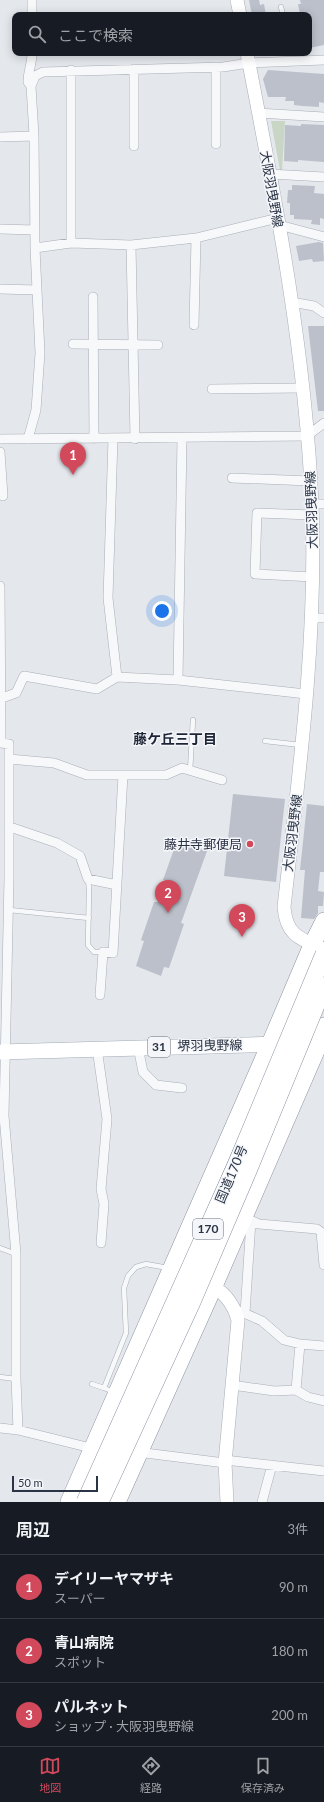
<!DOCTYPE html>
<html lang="ja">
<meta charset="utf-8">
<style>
:root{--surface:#171b24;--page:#242831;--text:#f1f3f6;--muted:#9ea1a6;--line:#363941;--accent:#d1495b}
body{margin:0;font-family:Lato,"Noto Sans JP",sans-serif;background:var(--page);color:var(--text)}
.scale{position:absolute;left:12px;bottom:10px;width:86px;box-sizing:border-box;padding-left:4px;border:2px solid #2b3445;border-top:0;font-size:11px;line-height:14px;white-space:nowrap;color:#2b3445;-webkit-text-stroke:3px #f4f6f9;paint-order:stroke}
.you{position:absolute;left:162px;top:611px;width:14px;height:14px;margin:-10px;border:3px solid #fff;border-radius:50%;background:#1a73e8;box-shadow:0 0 0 6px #1a73e833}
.badge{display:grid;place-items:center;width:26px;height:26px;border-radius:50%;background:var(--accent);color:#fff;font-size:13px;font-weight:700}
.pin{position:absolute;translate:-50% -33px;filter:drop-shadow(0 1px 2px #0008)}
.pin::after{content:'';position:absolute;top:21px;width:14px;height:12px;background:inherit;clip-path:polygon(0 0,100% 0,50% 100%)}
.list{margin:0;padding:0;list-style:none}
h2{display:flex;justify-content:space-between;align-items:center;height:52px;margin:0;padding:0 16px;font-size:17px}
h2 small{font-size:13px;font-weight:400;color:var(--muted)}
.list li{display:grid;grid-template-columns:26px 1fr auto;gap:12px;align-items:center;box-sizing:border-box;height:64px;padding:0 16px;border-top:1px solid var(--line)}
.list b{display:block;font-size:15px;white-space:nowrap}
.list p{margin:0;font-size:13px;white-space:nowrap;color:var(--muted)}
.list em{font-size:13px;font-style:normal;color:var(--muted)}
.icon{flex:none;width:22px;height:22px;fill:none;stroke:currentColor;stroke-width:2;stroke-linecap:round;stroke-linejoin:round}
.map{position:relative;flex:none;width:324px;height:1502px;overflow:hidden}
.search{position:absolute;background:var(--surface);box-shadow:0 2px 10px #0003;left:12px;right:12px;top:12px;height:44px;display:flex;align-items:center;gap:10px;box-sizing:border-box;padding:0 14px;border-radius:8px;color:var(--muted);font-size:15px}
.sheet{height:244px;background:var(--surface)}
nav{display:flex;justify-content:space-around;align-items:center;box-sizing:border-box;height:56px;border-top:1px solid var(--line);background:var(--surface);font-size:11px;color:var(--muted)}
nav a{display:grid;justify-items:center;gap:2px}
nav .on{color:var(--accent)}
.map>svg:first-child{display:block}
</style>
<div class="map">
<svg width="324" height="1502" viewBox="0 0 324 1502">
<rect width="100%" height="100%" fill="#e4e7ec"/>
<path fill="#c9d6c5" d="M271 121H285L282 170H280Z"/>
<path fill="#bbc0ca" d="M249 0H259L260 5 264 4 266 15H252Z
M300 0H324V45L309 48V15H300L298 4H301Z
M268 70 324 74V103L319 102V107L303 106 294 105V101H285L286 97H268L263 79Z
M301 124 324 125V162L298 160V162L284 161 285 125 301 126Z
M292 185 315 186 314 193 324 194V219L320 218V225L311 224 312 220 294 219V215H290V203H287L288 190H292Z
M319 242 323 243 324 261 313 262 312 259 299 261 296 246Z
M308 326H324V411H318Z
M233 794 285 799 276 882 224 876Z
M307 804 324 806V872H320L318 891 324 892 323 906H318V913L314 919 301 918 305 870H300Z
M177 841 207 851 181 923 184 924 169 968 164 967 161 976 136 966 144 941 141 940 154 902H158L166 880H163Z"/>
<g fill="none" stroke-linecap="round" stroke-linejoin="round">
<defs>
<path id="lane" d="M281 7 283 15
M265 741 301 745
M190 771 193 720
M88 879 89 889 88 945 94 952H103
M9 910 89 918
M0 1248 16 1254
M0 1377 16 1379
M92 1384 104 1388
M114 1392 104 1388 126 1333 124 1288 128 1276 136 1267 146 1264 168 1268"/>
<path id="street" d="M32 15V0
M32 53C32 64 28 71 28 82L31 86 34 136 35 248 71 243 131 245 196 238 278 218
M216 67V144
M134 69V146
M71 70V243
M31 86 35 76 43 72 223 67 249 63 324 60
M258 113 324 117
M0 137 34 136
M270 174 324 177
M279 225 324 237
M0 229 35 230
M131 245 135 439
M0 289 37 290
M93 297 94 439
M291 302 314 306 324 313
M194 325 196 238
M73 344 158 345
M212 389 302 388
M113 438 108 598 117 677
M0 439 307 436 324 423
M28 439 36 410 40 353 35 248
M0 452 3 496
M232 478 310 481
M312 504H324
M312 515 257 513 255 574 313 577
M0 586 1 743 9 744V878L4 1116 16 1254V1379L18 1430
M311 618H324
M178 680 182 438
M2 698 16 693 24 676 97 689 117 677 178 680 306 694
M9 759 54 763 87 775H166L182 768 222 780
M10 827 57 843 80 856 88 879 117 885
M100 995 103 952 113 953 123 775
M138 1047 143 1072 156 1085 182 1088
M97 1048 107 1119 101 1189 104 1204 101 1243
M244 1217 259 1224 317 1229 321 1232 324 1265
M235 1309 262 1321 284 1340 300 1344 324 1346
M245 1313 251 1221
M232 1385 274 1391 296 1390 300 1344
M296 1390 308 1397 324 1401
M0 1428 18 1430 95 1449
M137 1452 225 1463
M225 1460 324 1471
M262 1502 272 1465"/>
<path id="secondary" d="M237 0 240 15
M247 53C276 202 306 354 312 506 317 640 299 774 284 907 286 933 297 938 321 948
M206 1283C223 1290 233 1302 238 1320L225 1463 227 1502"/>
<path id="primary" d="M0 1052 281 1044"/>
<path id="highway" d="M69 1502 270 1044 312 945 324 921
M117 1502 214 1286 319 1044 324 1026"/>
</defs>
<use href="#lane" stroke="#a9aeb7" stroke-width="5.5"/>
<use href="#street" stroke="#a9aeb7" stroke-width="10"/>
<use href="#secondary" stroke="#a9aeb7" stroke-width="14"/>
<use href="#primary" stroke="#a3abb8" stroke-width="16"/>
<use href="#highway" stroke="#8b94a3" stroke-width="18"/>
<use href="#lane" stroke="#f7f8fa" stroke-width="4.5"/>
<use href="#street" stroke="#f7f8fa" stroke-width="9"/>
<use href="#secondary" stroke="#fff" stroke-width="13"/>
<use href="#primary" stroke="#fff" stroke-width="15"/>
<use href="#highway" stroke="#fff" stroke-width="17"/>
<defs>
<path id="highway-bridge" d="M85 1502 236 1165 324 954
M100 1502 192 1302 248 1171 324 986"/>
</defs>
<use href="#highway-bridge" stroke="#8b94a3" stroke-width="18" stroke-linecap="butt"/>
<use href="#highway-bridge" stroke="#fff" stroke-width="17"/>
</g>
<circle fill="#d1495b" stroke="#f4f6f9" stroke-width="1.5" cx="250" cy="844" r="4"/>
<g text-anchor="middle" stroke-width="3" stroke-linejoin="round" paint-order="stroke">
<g fill="#f4f6f9" stroke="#676e7b" stroke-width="1">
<rect x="148" y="1037" width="22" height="20" rx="3"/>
<rect x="193" y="1219" width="30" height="20" rx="3"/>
</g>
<g font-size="12" font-weight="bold" fill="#2b3445">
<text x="159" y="1051">31</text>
<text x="208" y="1233">170</text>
</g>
<g font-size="13" fill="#2b3445" stroke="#f4f6f9">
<text transform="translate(272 189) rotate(80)" y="5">大阪羽曳野線</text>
<text transform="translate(311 510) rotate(-92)" y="5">大阪羽曳野線</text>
<text transform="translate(292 833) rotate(-83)" y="5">大阪羽曳野線</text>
<text transform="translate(210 1045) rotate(-1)" y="5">堺羽曳野線</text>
<text transform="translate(231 1174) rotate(-67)" y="5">国道170号</text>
</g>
<g font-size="13" fill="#2b3445" stroke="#f4f6f9" text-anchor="end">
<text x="242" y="849">藤井寺郵便局</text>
</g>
<g font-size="14" font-weight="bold" fill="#1d2536" stroke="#f4f6f9">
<text x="175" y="744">藤ケ丘三丁目</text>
</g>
</g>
</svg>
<div class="scale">50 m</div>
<div class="you"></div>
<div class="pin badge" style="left:73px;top:475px">1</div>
<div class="pin badge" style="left:168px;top:913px">2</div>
<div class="pin badge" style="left:242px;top:937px">3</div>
<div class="search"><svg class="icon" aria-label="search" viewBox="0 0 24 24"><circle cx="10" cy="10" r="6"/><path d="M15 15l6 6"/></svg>ここで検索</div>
</div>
<section class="sheet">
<h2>周辺<small>3件</small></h2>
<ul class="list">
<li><span class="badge">1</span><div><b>デイリーヤマザキ</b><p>スーパー</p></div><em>90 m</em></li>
<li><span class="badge">2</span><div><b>青山病院</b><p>スポット</p></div><em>180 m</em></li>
<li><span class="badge">3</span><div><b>パルネット</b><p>ショップ · 大阪羽曳野線</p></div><em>200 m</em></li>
</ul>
</section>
<nav>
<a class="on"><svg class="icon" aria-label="map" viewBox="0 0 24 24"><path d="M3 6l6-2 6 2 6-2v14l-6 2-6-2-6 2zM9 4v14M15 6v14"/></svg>地図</a>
<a><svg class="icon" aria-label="directions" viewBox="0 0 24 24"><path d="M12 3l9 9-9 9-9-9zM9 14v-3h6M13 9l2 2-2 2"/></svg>経路</a>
<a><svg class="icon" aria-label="saved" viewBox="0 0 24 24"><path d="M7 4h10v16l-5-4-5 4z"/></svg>保存済み</a>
</nav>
